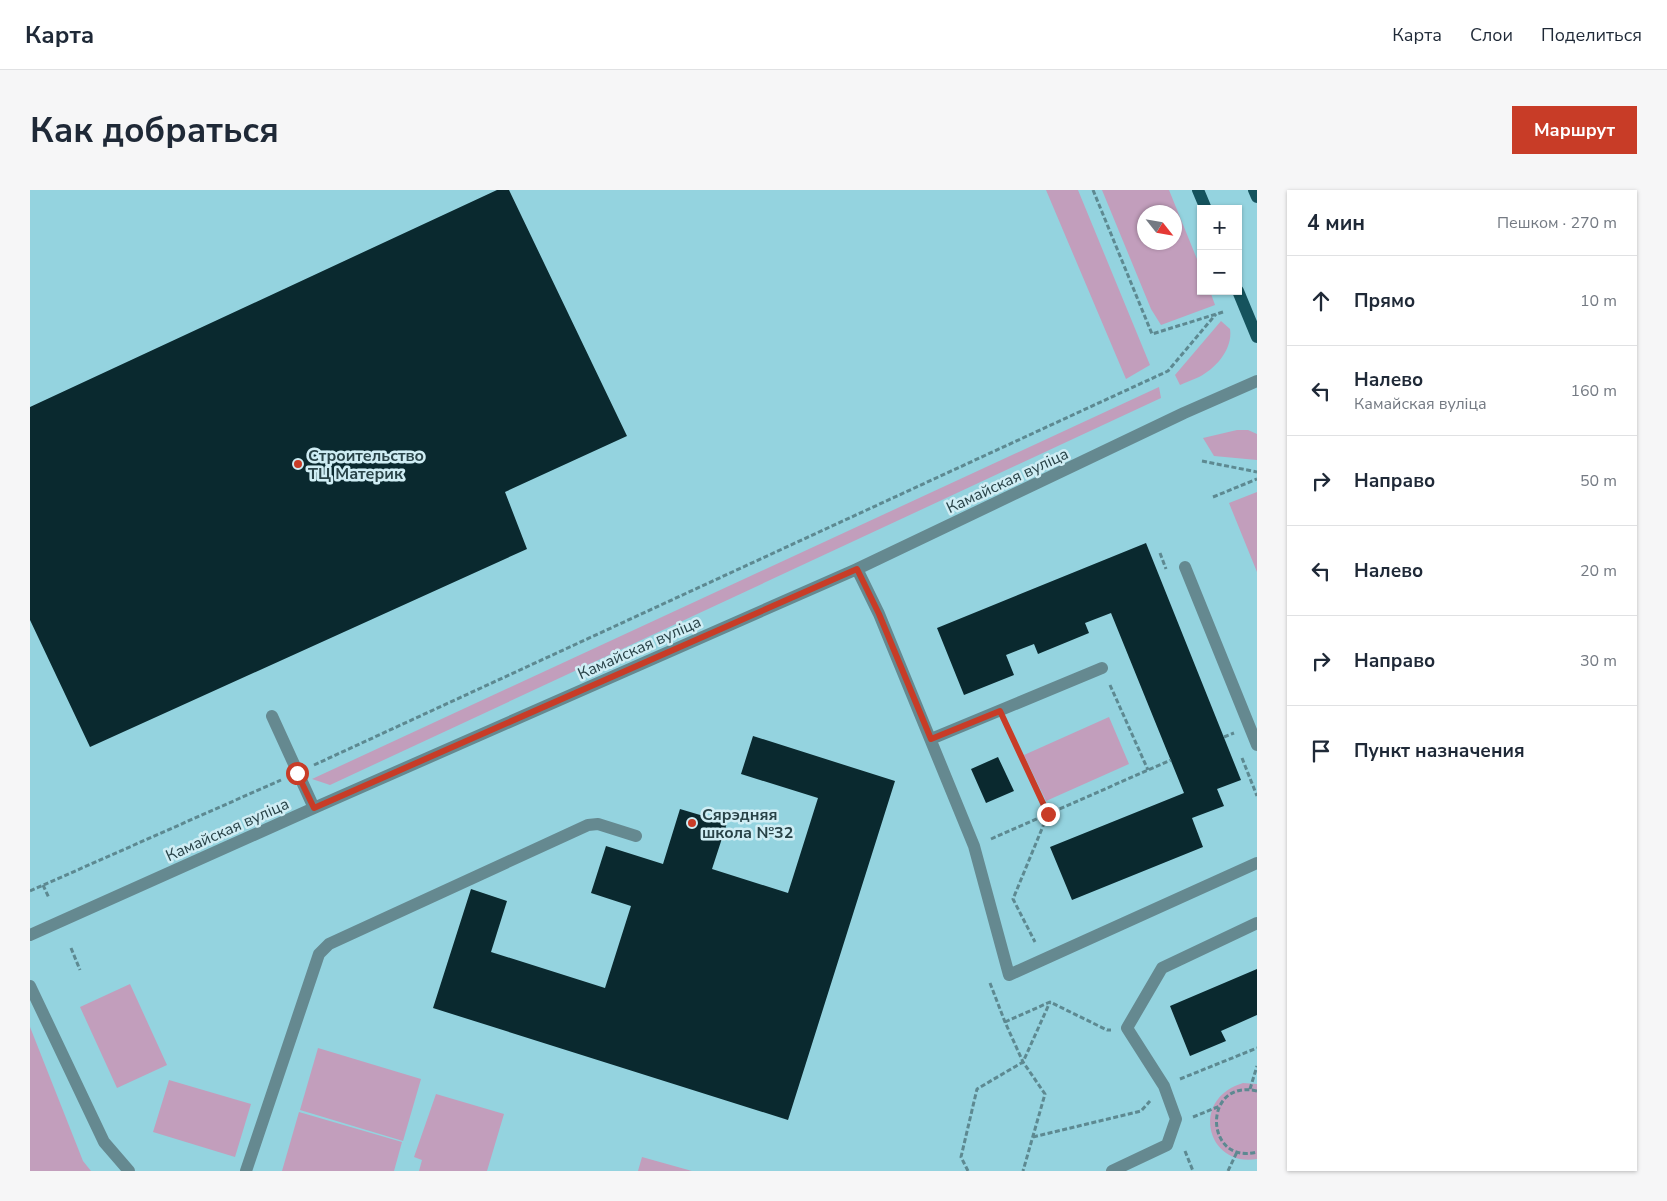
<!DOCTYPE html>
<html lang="ru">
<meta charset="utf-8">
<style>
:root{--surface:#fff;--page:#f6f6f7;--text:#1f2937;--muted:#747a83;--line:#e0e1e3;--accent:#c83c27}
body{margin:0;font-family:"Nunito Sans",sans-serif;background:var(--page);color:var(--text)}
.controls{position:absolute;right:15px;top:15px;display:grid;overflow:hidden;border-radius:0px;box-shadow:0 1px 4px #0004}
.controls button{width:45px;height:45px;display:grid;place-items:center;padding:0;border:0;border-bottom:1px solid var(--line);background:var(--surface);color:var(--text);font:25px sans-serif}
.compass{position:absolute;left:1107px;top:15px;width:45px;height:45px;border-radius:50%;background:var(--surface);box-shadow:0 1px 4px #0004;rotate:121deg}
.stop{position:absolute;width:15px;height:15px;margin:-11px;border:4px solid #c83c27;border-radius:50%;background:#fff}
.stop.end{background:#c83c27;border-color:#fff;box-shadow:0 1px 5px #0008}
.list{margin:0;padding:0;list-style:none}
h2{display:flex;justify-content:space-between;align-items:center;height:65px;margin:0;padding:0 20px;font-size:21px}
h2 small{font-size:16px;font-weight:400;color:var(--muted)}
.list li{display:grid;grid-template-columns:32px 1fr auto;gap:15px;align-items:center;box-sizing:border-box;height:90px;padding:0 20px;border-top:1px solid var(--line)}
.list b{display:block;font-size:19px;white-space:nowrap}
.list p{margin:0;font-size:16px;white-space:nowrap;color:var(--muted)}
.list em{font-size:16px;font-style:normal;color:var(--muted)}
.icon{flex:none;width:28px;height:28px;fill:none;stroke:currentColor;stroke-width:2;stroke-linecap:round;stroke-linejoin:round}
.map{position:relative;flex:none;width:1227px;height:981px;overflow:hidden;border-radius:0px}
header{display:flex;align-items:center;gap:30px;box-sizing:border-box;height:70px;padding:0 25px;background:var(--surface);border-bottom:1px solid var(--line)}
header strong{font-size:24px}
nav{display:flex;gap:28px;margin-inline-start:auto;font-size:18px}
.intro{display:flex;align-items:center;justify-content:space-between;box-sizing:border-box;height:120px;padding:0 30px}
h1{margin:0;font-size:35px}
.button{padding:12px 22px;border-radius:0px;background:var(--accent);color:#fff;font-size:18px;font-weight:700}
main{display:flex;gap:30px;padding:0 30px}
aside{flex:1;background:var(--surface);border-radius:0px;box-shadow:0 1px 4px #0004}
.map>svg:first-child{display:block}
</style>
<header>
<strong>Карта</strong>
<nav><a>Карта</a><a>Слои</a><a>Поделиться</a></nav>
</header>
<div class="intro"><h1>Как добраться</h1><a class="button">Маршрут</a></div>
<main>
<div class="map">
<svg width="1227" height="981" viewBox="0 0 1227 981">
<rect width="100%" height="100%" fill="#94d3df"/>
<path fill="#c29ebc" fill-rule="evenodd" d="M1016 0H1048L1120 175 1096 189Z
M1072 0H1139L1171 79V101H1180L1185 115 1131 135 1121 119ZM1114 22H1144V52H1114Z
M1191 131 1200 139C1203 159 1186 178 1169 187 1163 190 1156 192 1150 195L1145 185Z
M1129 197 1131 208 300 595 282 589Z
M1207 240H1218L1227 244V270L1184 266 1173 248Z
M1227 302V382L1199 313Z
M1079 527 1099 574 1016 611 994 565Z
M100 794 137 875 87 898 50 817Z
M0 837 53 971 61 981H0Z
M288 858 391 889 373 951 270 920Z
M139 890 221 914 205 967 123 942Z
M1213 893 1227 894V969C1177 978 1159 909 1213 893Z
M406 904 474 924 457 981H389L392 970 384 967Z
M269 922 372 952 364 981H252Z
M612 967 662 981H608Z"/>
<path fill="#0a292f" d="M467 0H479L597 246 475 302 497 359 60 557 0 430V217Z
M1116 353 1211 590 1187 599 1194 616 1162 628 1173 657 1042 710 1020 657 1154 603 1081 423 1055 433 1059 443 1008 464 1004 454 976 465 984 485 934 505 907 438Z
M723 546 865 591 758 930 403 818 441 699 477 711 461 762 575 798 601 716 561 703 576 656 633 674 650 619 697 633 682 679 758 703 788 608 711 584Z
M968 567 984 601 956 613 941 579Z
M1227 779V825L1191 841 1196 851 1160 866 1140 816Z"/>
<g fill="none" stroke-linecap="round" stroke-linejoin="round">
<path stroke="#5d8991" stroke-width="3" stroke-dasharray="5 2.5" stroke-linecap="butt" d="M1063 0 1122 144 1193 122
M1172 271 1227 282
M1183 307 1227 289
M1130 363 1136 379
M1080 495 1118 580
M977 537 1018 624 983 709 1005 752
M1194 547 1204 543
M1212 568 1227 606
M284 575 1138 181 1186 124
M961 649 1141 570
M13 695 19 708
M0 701 251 590
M41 758 50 780
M960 793 975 832 993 872 1015 904 993 981
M975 832 1020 812 1077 840H1081
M1150 889 1227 858
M1220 899 1227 876
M1227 901C1172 888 1174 976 1227 962
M1163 927 1190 916
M1003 947 1111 921 1120 911
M1155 961 1163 981
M938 981 931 967 947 899 993 872 1020 812
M1198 981 1207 962"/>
<path stroke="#658990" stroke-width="12" d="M1155 377 1227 555
M827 379 849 424 944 656 979 785 1227 673
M242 526 284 618
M901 549 1072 478
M0 745 284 618 827 379 1154 223 1227 191
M0 796 74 952 99 981
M216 981 289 764 299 754 558 635 568 634 606 646
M1082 981 1137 955 1146 929 1134 896 1097 838 1132 778 1227 733"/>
<path stroke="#15535d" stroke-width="12" d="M1168 0 1176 19
M1224 0 1227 7
M1208 101 1227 147"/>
</g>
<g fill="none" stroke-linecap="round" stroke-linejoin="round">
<path stroke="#c83c27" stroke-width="6" d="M267 583 284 618 827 379 849 424 901 549 970 521 1018 624"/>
</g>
<g fill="#c83c27" stroke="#cfedf4" stroke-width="2">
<circle cx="268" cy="274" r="5"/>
<circle cx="662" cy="633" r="5"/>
</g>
<g text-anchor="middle" stroke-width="5" stroke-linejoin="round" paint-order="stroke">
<g font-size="16" font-weight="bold" fill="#284247" stroke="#cfedf4" text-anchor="start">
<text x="278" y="271">Строительство<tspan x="278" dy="18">ТЦ Материк</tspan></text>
<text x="672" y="630">Сярэдняя<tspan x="672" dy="18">школа №32</tspan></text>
</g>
<g font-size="16" fill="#284247" stroke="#cfedf4">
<text transform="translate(977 290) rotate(-25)" y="6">Камайская вуліца</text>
<text transform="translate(609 457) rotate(-24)" y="6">Камайская вуліца</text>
<text transform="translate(197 639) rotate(-24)" y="6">Камайская вуліца</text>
</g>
</g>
</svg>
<div class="controls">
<button>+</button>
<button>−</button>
</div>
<svg class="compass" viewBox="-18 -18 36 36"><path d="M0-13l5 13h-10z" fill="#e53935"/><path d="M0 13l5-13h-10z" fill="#747a83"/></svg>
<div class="stop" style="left:267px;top:583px"></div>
<div class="stop end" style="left:1018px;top:624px"></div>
</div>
<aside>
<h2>4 мин<small>Пешком · 270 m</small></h2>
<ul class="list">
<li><svg class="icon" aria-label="ahead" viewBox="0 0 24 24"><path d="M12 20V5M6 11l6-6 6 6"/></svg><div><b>Прямо</b></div><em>10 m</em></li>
<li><svg class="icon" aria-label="left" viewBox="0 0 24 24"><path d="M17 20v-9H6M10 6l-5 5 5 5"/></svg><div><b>Налево</b><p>Камайская вуліца</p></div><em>160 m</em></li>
<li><svg class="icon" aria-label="right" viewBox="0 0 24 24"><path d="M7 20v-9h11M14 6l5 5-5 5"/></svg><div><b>Направо</b></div><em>50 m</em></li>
<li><svg class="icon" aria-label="left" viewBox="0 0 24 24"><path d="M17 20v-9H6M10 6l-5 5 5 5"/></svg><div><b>Налево</b></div><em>20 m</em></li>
<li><svg class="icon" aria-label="right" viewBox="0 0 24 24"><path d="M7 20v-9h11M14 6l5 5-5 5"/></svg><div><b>Направо</b></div><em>30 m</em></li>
<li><svg class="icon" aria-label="arrive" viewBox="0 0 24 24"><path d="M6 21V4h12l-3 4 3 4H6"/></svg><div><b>Пункт назначения</b></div></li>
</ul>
</aside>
</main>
